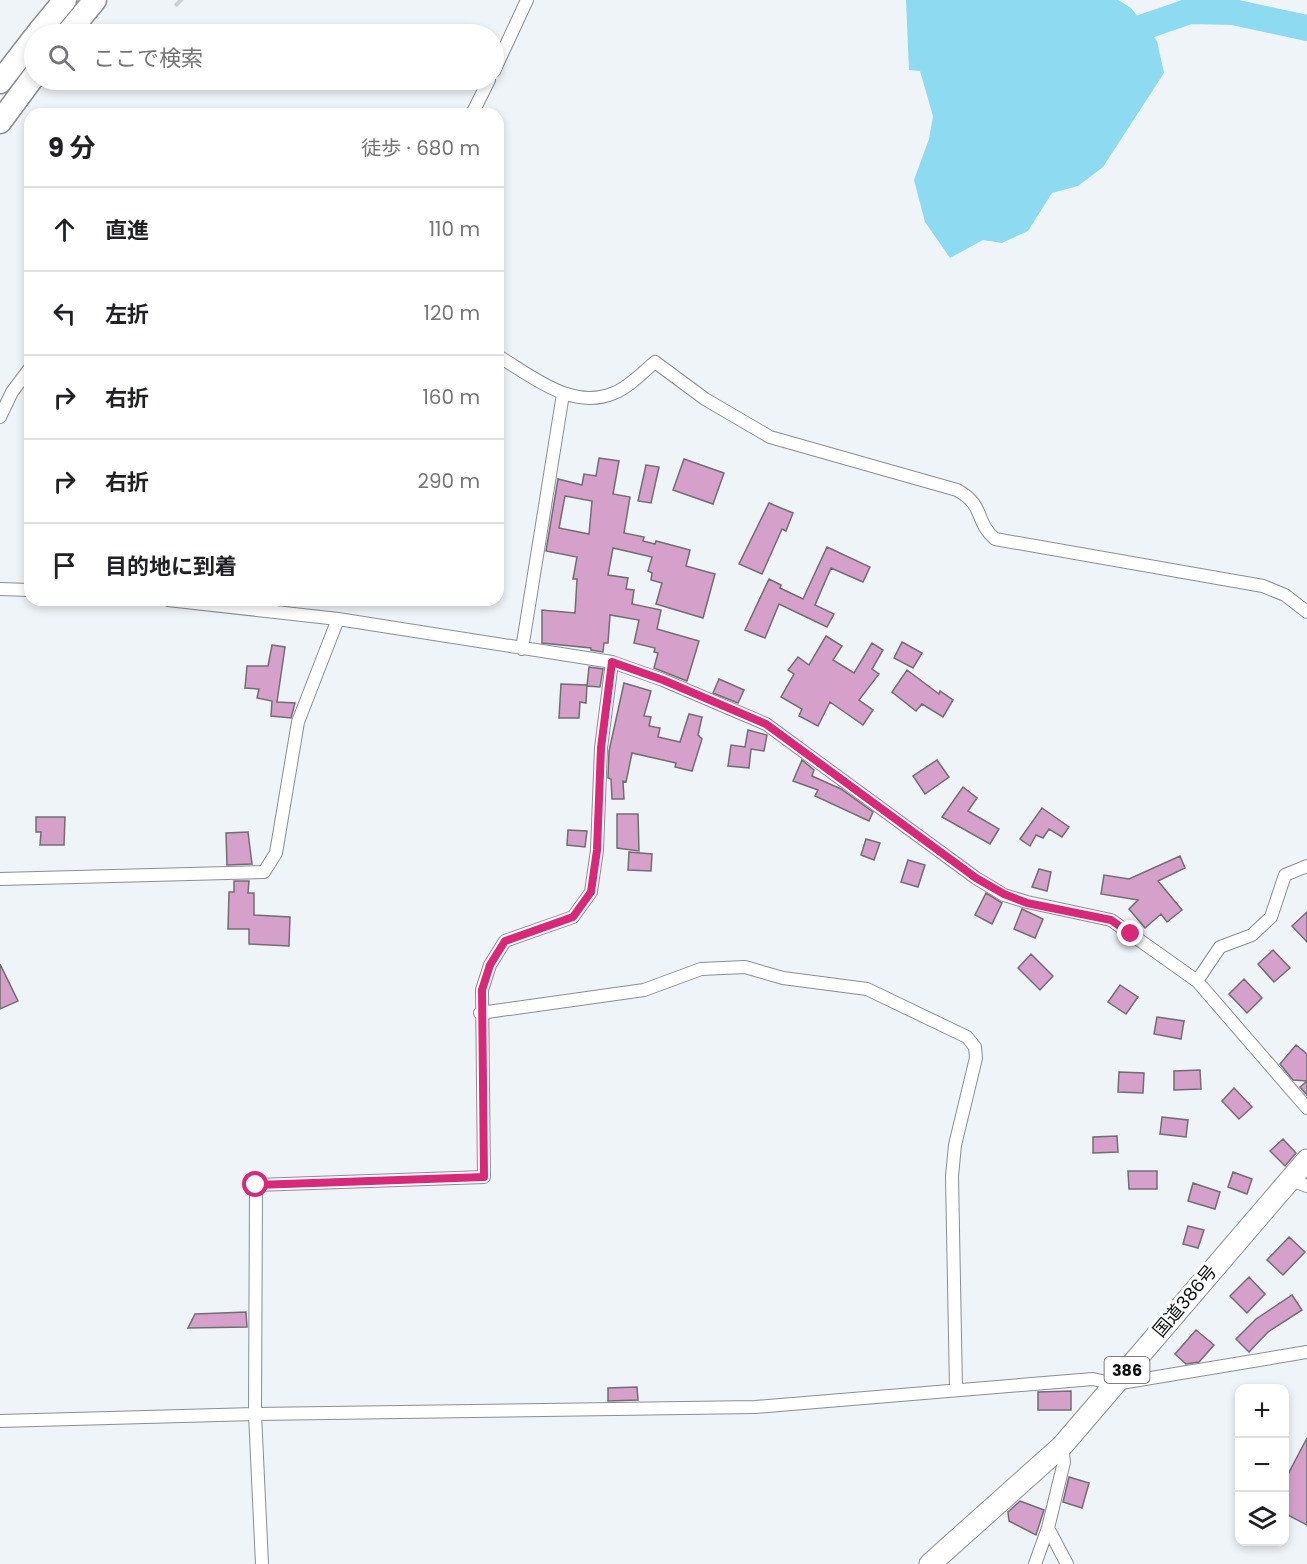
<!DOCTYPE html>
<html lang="ja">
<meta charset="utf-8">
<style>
:root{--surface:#fff;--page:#f6f6f6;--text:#202124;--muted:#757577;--line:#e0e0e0}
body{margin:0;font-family:Poppins,"Noto Sans JP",sans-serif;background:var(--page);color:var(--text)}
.controls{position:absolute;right:18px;bottom:18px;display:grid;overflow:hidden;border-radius:12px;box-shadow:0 3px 9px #0003}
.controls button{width:54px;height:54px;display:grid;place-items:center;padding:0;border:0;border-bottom:2px solid var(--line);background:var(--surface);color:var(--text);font:30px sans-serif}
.stop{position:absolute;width:18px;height:18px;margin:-14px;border:4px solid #db2777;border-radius:50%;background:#fff}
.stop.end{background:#db2777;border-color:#fff;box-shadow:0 2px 6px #0008}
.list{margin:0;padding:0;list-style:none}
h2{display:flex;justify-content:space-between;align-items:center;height:78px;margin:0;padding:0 24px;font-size:26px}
h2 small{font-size:20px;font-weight:400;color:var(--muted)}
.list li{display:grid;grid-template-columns:39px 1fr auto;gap:18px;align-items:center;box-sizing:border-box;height:84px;padding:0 24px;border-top:2px solid var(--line)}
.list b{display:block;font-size:22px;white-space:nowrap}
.list em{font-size:20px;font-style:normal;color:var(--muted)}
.icon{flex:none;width:33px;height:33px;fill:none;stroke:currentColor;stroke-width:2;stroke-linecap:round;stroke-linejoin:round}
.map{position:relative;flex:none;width:1307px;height:1564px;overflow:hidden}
.search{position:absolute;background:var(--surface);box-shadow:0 3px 9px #0003;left:24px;top:24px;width:480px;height:66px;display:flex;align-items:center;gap:15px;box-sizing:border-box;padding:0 21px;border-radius:33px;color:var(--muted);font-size:22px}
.panel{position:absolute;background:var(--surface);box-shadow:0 3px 9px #0003;left:24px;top:108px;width:480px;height:498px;border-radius:18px}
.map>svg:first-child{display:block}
</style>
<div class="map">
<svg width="1307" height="1564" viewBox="0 0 1307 1564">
<rect width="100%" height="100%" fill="#eff4f8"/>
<path fill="#8cdbf0" d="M906 0H1118L1131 8 1157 41 1164 73 1103 167 1078 186 1052 193 1028 231 1002 243 983 240 950 258 925 222 914 180 929 139 933 116 920 71 909 70Z"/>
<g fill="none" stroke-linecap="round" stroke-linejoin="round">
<path stroke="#8cdbf0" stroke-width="26" d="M1112 26 1132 31 1190 11 1233 12 1307 28"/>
</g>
<path fill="#d5a1cb" stroke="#726d71" stroke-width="1.5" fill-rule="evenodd" d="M599 458 619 461 613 494 630 497 624 533 644 537 643 541 655 544 656 541 690 550 686 566 715 574 703 618 656 604 662 583 651 580 652 573 648 571 652 557 613 548 608 575 628 578 626 589 634 590 632 604 661 610 657 629 699 641 687 681 654 668 658 653 654 652 655 648 634 643 639 620 610 615 608 643H604L603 652 591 650V648L542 643V610L575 613 577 579H573L577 557 546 551 558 479 582 485 584 474 596 476ZM565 496 592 501 589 534 559 528Z
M684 459 724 473 713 504 673 490Z
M646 465 659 467 651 503 638 501Z
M769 503 793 513 786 531 782 529 762 574 739 564Z
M827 547 870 567 863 582 831 568 815 605 834 614 827 627 779 604 765 638 745 630 769 579 781 585 780 588 803 599Z
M826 636 842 646 833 660 854 673 872 643 883 650 872 669 879 674 859 700 873 710 863 725 830 702 818 726 799 716 802 709 781 697 794 674 788 670 798 657 809 665Z
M902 642 922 653 913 668 894 658Z
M272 645 285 647 277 702 295 703 291 718 271 716 272 701 257 698 259 689 245 688 247 666H268Z
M589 667 603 669 600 687 587 686Z
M907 670 939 694 940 691 953 700 943 717 922 704 916 711 892 692Z
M719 679 744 690 738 703 713 693Z
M624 683 651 691 644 716 651 717 649 726 660 728 658 737 680 742 689 714 702 717 698 735 702 739 692 771 675 767 676 763 632 753 626 782 623 781 624 799H612L611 779 608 778 609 751Z
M561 684 587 685 586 703 580 702 579 718H559Z
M748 730 767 735 764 751 751 749 749 768 728 766 731 745 745 747Z
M802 760 814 770 812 776 841 789 873 812 869 821 815 796 818 790 793 781Z
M937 760 949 777 925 794 913 776Z
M963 787 977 798 968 811 999 829 990 844 942 817Z
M1042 808 1069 827 1062 837 1049 829 1043 838 1036 835 1030 846 1020 839Z
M617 814H638L639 851 617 848Z
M36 817H65L64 845H40L41 832H36Z
M568 830 587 831 585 847 567 845Z
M248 832 252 864 227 865 226 833Z
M866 839 880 843 874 860 861 855Z
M629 852 652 854 651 871 628 870Z
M1180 856 1185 868 1158 881 1182 910 1167 922 1161 914 1145 928 1129 909 1138 900 1101 894 1104 875 1129 879Z
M908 860 925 865 918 887 901 882Z
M1039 869 1051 872 1047 891 1032 887Z
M234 881H249L248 893H254V915L290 917 289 946 249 944V929H228L229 892H234Z
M986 893 1002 903 992 924 975 915Z
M1022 909 1043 919 1035 938 1014 929Z
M1307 912V942L1292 926Z
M1273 950 1290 968 1274 982 1258 964Z
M1031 954 1053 976 1040 990 1018 968Z
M0 964 18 1001 0 1009Z
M1244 979 1262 998 1247 1013 1229 994Z
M1120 985 1138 997 1126 1014 1108 1002Z
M1157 1017 1184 1021 1181 1039 1154 1034Z
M1296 1045 1307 1054V1095L1300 1087 1307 1081 1293 1080 1280 1064Z
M1200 1070 1201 1089 1174 1090V1071Z
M1119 1072 1144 1073 1143 1093 1118 1092Z
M1234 1088 1252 1107 1239 1119 1222 1101Z
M1162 1117 1188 1120 1186 1137 1160 1134Z
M1117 1136 1118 1152 1093 1153V1137Z
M1283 1139 1296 1153 1285 1166 1270 1151Z
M1128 1171H1157V1189H1129Z
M1233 1172 1252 1179 1247 1194 1228 1187Z
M1193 1183 1220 1192 1215 1209 1188 1201Z
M1188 1226 1204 1230 1198 1248 1183 1244Z
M1289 1237 1305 1252 1283 1275 1267 1260Z
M1249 1277 1265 1294 1247 1313 1230 1296Z
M1292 1295 1302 1310 1268 1332 1249 1352 1236 1339 1256 1319Z
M246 1312 247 1327 188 1328 195 1314Z
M1196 1330 1214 1345 1199 1362 1186 1364 1175 1354Z
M637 1387 638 1400 608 1401V1388Z
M1071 1391V1410H1038V1392Z
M1307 1438V1525L1284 1513V1482Z
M1069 1477 1089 1483 1082 1508 1063 1502Z
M1020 1501 1044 1510 1036 1535 1009 1521 1008 1512Z"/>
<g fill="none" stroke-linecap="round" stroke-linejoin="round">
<path stroke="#cdd1d5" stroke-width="12" stroke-dasharray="12 6" stroke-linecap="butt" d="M178 0 181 3"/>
<defs>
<path id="minor" d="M494 71 527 0
M472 114 489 80
M498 356C532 376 572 411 614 393 629 387 642 373 655 362L705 399 770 437 957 490C986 506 974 521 995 539L1263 586 1285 595 1307 612
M0 417 12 392 30 368
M0 589 30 590
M168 600 338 619 612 662 663 680 766 724 976 878 1004 895 1027 902 1111 920 1197 981 1307 1108
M522 649 563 394
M0 879 264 872 276 853 298 722 338 619
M1197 981 1220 947 1252 935 1271 917 1285 875 1307 866
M480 1013 644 990 701 969 745 967 783 978 867 989 967 1037 975 1047 976 1058 955 1145 952 1176 956 1389
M1288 1179 1307 1186
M0 1421 255 1414 755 1407 1093 1379 1115 1384 1307 1352
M1062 1446 1064 1462 1048 1528 1067 1564
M262 1564 255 1414 256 1185 484 1177 482 990 490 965 505 941 573 917 591 892 597 850 601 748 612 662
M1035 1564 1048 1528"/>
<path id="trunk" d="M930 1564 1062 1446 1307 1160"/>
<path id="motorway" d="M37 34 65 0
M67 34 95 0
M0 82 34 38
M0 122 34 76"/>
</defs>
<use href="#minor" stroke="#8a8e92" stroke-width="14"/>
<use href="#trunk" stroke="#8a8e92" stroke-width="23"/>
<use href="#motorway" stroke="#8a8e92" stroke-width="25"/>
<use href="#minor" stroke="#fff" stroke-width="12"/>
<use href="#trunk" stroke="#fff" stroke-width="21"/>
<use href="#motorway" stroke="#fff" stroke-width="22"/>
</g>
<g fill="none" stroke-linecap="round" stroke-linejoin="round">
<path stroke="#db2777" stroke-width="8" d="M256 1185 484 1177 482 990 490 965 505 941 573 917 591 892 597 850 601 748 612 662 663 680 766 724 976 878 1004 894 1027 903 1111 920 1131 934"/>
</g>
<g text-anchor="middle" stroke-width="6" stroke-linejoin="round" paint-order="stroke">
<rect fill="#fff" stroke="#545656" stroke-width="1.5" x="1104.5" y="1357" width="45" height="26" rx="4.5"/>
<g font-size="16" font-weight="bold" fill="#0b0d0e">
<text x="1127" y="1376">386</text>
</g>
<g font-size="18" fill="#0b0d0e" stroke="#fff">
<text transform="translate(1185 1301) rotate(-50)" y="6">国道386号</text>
</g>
</g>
</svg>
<div class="controls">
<button>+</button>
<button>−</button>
<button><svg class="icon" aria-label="layers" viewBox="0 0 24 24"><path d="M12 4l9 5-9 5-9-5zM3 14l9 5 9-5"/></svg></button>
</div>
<div class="stop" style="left:256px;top:1185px"></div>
<div class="stop end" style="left:1131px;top:934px"></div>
<div class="search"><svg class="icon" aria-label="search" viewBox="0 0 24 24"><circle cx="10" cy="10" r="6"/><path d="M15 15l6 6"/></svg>ここで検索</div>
<section class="panel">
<h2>9 分<small>徒歩 · 680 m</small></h2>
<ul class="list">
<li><svg class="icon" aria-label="ahead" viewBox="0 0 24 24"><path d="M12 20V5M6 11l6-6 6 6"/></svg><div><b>直進</b></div><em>110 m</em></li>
<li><svg class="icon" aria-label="left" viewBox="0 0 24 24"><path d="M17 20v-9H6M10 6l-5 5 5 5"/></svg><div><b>左折</b></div><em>120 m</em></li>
<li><svg class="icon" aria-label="right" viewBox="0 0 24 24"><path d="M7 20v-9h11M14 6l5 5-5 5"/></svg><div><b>右折</b></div><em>160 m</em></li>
<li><svg class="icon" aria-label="right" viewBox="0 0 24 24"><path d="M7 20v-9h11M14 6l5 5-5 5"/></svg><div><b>右折</b></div><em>290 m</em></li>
<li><svg class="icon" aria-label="arrive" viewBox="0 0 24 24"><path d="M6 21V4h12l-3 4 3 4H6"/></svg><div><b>目的地に到着</b></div></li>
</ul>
</section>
</div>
